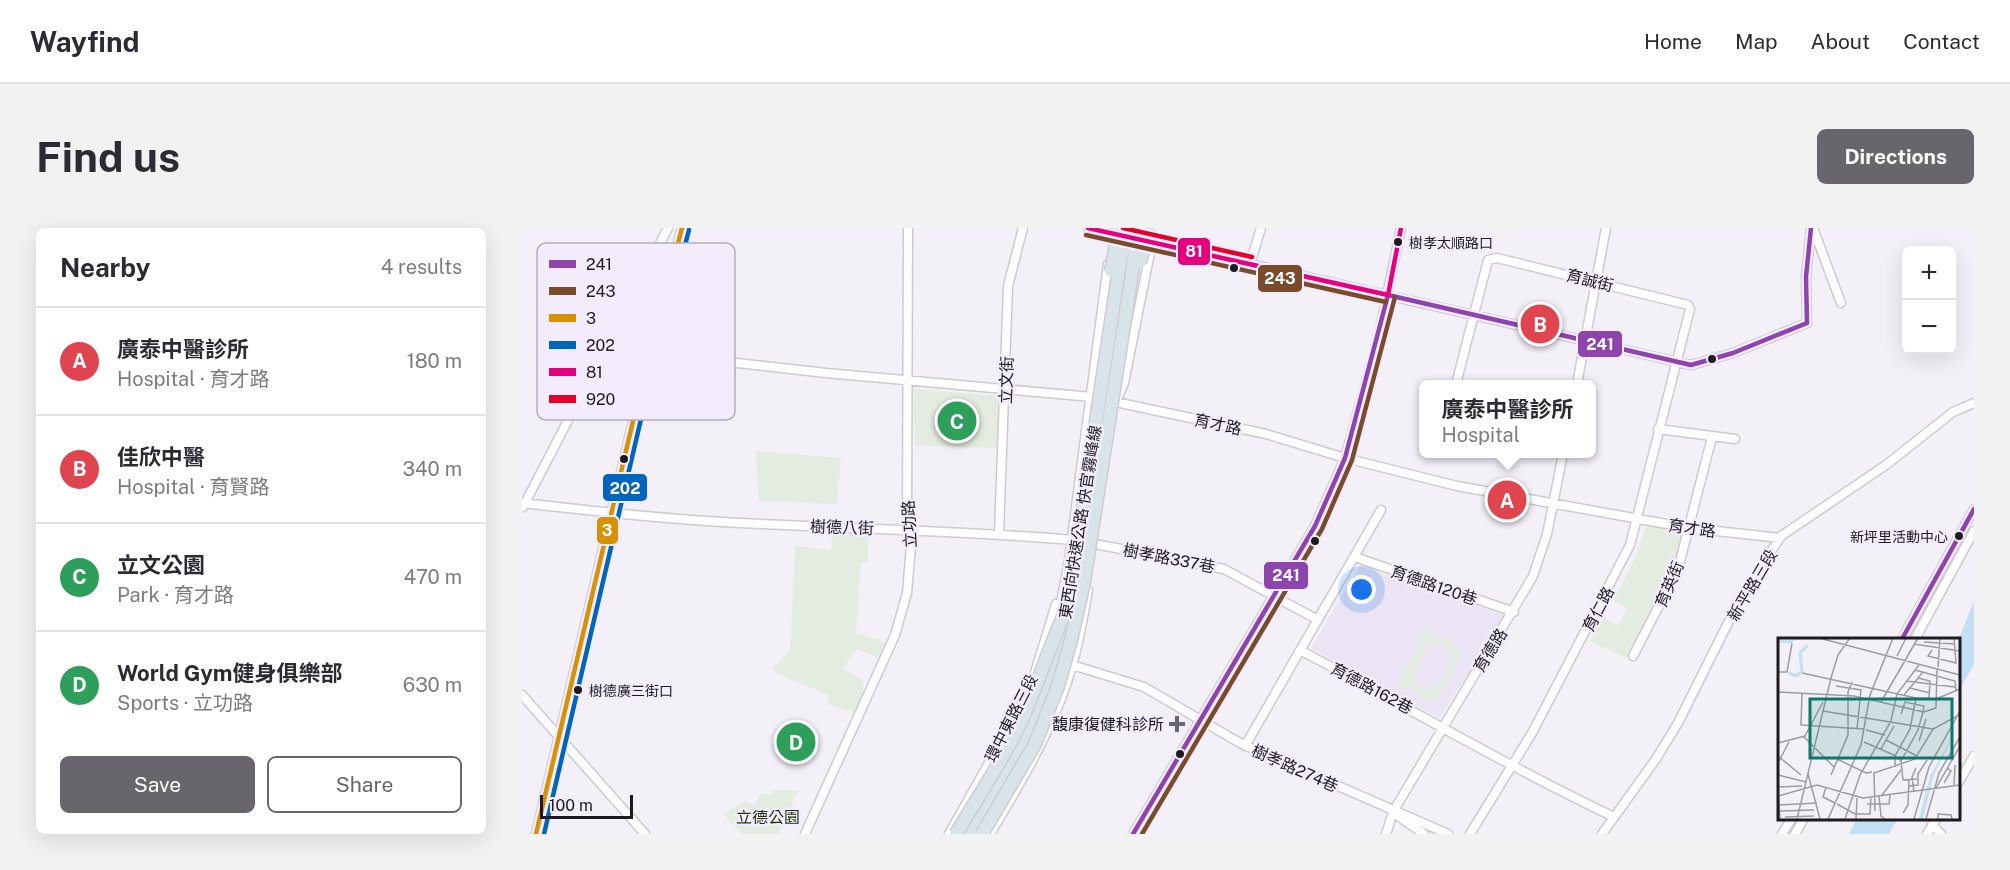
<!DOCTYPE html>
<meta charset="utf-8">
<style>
:root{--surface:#fff;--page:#f2f2f3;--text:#2b2b33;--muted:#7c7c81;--line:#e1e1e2;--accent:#68666c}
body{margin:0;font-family:"Public Sans","Noto Sans TC",sans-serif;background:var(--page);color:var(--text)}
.controls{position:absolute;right:18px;top:18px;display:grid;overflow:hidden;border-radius:9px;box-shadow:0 6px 24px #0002}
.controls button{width:54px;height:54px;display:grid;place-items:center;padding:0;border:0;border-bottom:2px solid var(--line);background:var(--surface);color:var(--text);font:30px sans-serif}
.scale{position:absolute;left:18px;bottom:15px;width:93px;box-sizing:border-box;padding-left:6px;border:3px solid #1d1b20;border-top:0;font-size:16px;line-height:21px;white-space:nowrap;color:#1d1b20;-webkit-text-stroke:4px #f3ecfc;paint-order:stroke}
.you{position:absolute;left:840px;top:362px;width:21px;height:21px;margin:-15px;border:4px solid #fff;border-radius:50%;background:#1a73e8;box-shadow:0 0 0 9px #1a73e833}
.badge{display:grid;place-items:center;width:39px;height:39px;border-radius:50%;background:var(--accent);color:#fff;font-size:20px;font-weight:700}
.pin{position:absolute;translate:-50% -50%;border:3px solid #fff;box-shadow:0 2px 6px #0006}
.popup{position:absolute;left:897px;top:152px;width:177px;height:78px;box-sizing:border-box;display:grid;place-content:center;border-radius:9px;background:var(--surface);filter:drop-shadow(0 2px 4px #0005);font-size:20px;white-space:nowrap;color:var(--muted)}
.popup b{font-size:22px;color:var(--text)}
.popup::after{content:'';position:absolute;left:50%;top:100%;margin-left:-12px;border:12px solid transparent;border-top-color:var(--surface)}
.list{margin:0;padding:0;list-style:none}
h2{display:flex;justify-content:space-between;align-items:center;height:78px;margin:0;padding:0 24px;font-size:26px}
h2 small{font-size:20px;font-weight:400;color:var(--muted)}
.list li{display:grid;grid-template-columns:39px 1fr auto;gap:18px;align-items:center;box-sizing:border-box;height:108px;padding:0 24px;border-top:2px solid var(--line)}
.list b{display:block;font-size:22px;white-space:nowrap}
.list p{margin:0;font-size:20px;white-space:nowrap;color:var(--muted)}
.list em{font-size:20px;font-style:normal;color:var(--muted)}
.actions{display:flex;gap:12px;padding:18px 24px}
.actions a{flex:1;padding:14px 0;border:2px solid var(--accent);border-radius:9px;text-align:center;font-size:21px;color:var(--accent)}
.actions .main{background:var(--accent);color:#fff}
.map{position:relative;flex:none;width:1452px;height:606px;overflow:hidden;border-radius:9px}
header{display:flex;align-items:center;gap:36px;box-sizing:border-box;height:84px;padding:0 30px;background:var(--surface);border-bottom:2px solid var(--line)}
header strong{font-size:28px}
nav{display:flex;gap:33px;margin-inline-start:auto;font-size:21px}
.intro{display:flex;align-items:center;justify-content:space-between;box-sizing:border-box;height:144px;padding:0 36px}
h1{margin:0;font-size:42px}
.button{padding:15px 27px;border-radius:9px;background:var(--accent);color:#fff;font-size:21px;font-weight:700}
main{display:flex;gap:36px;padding:0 36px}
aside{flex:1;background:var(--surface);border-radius:9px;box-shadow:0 6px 24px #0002}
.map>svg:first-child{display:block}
</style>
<header>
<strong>Wayfind</strong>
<nav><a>Home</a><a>Map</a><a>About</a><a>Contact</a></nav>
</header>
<div class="intro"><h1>Find us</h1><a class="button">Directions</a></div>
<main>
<aside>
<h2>Nearby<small>4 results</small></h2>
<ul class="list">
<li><span class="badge" style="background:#e0444e">A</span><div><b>廣泰中醫診所</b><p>Hospital · 育才路</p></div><em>180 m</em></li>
<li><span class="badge" style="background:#e0444e">B</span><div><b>佳欣中醫</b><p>Hospital · 育賢路</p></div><em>340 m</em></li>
<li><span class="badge" style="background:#2e9e5b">C</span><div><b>立文公園</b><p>Park · 育才路</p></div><em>470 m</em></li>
<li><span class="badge" style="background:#2e9e5b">D</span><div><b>World Gym健身俱樂部</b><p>Sports · 立功路</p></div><em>630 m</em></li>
</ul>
<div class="actions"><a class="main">Save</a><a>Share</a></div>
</aside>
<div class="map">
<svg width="1452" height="606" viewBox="0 0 1452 606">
<rect width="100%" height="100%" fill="#f4f0f8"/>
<path fill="#eae4f4" d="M838 338 984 388 917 490 789 420Z"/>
<path fill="#e4ebe0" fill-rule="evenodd" d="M391 161 478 168 477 220 393 218Z
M234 223 319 230 315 276 237 273Z
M1128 298 1159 303 1161 307 1152 342 1104 430 1068 413 1081 389 1096 398 1105 381 1092 372 1110 337 1124 300Z
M310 300 346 302V334H339L334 405 363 414 357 430 335 421 321 440 341 452V468L334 485 307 477 306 467C292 460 258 449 250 441L268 423 273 318 309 322Z
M905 399 912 403 910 409C925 408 935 415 938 430L914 472 901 470 887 458 884 463 875 458ZM913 415 925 419 930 430 914 459 903 462 895 457 891 448 906 417Z
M251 562H276L257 606H220L201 586 223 573 233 578 238 566H250Z"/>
<path fill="#c2e0f3" d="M1452 373V436L1436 465V413Z
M1335 590H1376L1367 606H1327Z"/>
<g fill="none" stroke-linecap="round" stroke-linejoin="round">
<defs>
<path id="minor" d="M566 0 601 8
M1291 0 1319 75
M620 11 1169 137 1211 125 1285 95 1284 49 1289 0
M130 33 150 39
M728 36 739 0
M127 125 304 145 570 169 744 206 823 230 935 258 1167 300 1258 310
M934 156 966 32 975 30 1166 77 1168 81 1108 317 1010 505 948 606
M1055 156 1084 0
M594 174 602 155 631 10
M1136 201 1213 211
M0 275C80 284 160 293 240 296 344 301 447 303 550 312
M1 279 146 0
M477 306 486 58 501 0
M573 316 702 341 796 392
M833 329 992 384
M536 391 547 332 586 36
M1380 411 1452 281
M1393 411 1452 303
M778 422C883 478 985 538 1092 589
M1111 428 1156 341 1190 209
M550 437 622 459 718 515 926 606
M0 467 123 606
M723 518 859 282
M1436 555 1452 528
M876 588 902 606
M1410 597 1419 606
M14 606 127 125 160 0
M283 606 373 407 385 365 390 306 385 301 386 0
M427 606 496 483 512 448 534 376
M468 606C492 566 516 526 534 483 551 445 559 403 566 362
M611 606 793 298 823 230 856 111 879 0
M864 606 871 584 1011 348 1025 306 1041 226
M1080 606 1134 531 1156 495 1217 373 1259 308 1364 237 1431 184 1452 175
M1260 606 1270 590
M1273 606 1282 590
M1405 606 1415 590"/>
<path id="highway" d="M448 606 503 510 519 473 541 400"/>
</defs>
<use href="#minor" stroke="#cdcad0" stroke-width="11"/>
<use href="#highway" stroke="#ceccd0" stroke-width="15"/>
<use href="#minor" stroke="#fdfdfe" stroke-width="8"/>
<use href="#highway" stroke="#d9e4ea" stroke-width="12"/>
<defs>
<path id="highway-bridge" d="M618 34 627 0
M589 43 597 0
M434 606C454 572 477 538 495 502 515 462 526 419 546 378L597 41 606 0
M460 606 513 516 536 458 549 412 562 354 617 0"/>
</defs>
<use href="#highway-bridge" stroke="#ceccd0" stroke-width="15" stroke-linecap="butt"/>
<use href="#highway-bridge" stroke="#d9e4ea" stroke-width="12"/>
<defs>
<path id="bus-1" d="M866 67 1169 137 1211 125 1285 95
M1285 95 1284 49 1289 0
M1380 411 1452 281
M611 606 793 298 823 230 866 67"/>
<path id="bus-2" d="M564 7 864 74
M620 606 800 301 830 232 873 69"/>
<path id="bus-3" d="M14 606 127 125 160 0"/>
<path id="bus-4" d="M22 606 134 127 167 2"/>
<path id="bus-5" d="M566 0 866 67
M866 67 879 0"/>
<path id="bus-6" d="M601 0 730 29"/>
</defs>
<use href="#bus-1" stroke="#f3ecfc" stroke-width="9"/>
<use href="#bus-2" stroke="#f3ecfc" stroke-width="9"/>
<use href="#bus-3" stroke="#f3ecfc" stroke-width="9"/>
<use href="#bus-4" stroke="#f3ecfc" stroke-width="9"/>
<use href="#bus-5" stroke="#f3ecfc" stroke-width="9"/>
<use href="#bus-6" stroke="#f3ecfc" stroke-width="9"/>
<use href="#bus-1" stroke="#8e44ad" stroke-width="4.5"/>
<use href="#bus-2" stroke="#7a4b2a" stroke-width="4.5"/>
<use href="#bus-3" stroke="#d69105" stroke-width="4.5"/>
<use href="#bus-4" stroke="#0065bd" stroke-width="4.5"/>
<use href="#bus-5" stroke="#e5007d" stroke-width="4.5"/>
<use href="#bus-6" stroke="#e4002b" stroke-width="4.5"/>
</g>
<g fill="#1d1b20" stroke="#f3ecfc" stroke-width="2">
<circle cx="876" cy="14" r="5"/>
<circle cx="712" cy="40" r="5"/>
<circle cx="1190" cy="131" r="5"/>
<circle cx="102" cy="231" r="5"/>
<circle cx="1437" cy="308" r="5"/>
<circle cx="793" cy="313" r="5"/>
<circle cx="56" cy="462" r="5"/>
<circle cx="658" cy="526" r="5"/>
</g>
<path fill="#68666c" stroke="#f3ecfc" stroke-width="2" d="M652 487h6v6h6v6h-6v6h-6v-6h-6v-6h6z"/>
<g text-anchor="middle" stroke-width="5" stroke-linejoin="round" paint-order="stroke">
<g font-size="14" fill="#1d1b20" stroke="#f3ecfc" text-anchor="start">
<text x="887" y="20">樹孝太順路口</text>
<text x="1426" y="314" text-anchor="end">新坪里活動中心</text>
<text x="67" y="468">樹德廣三街口</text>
</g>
<g font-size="16" fill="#1d1b20" stroke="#f3ecfc">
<text transform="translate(1068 52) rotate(14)" y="6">育誠街</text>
<text transform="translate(484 152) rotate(-88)" y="6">立文街</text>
<text transform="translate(696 196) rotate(12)" y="6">育才路</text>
<text transform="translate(558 294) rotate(-81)" y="6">東西向快速公路 快官霧峰線</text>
<text transform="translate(387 296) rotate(-93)" y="6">立功路</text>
<text transform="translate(320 299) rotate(2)" y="6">樹德八街</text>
<text transform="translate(1170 300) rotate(8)" y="6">育才路</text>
<text transform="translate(647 330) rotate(11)" y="6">樹孝路337巷</text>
<text transform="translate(1147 356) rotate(-67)" y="6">育英街</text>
<text transform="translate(912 357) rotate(19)" y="6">育德路120巷</text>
<text transform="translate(1230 357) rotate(-59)" y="6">新平路三段</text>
<text transform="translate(1076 381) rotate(-62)" y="6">育仁路</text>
<text transform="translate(968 422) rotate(-58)" y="6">育德路</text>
<text transform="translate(850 460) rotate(28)" y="6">育德路162巷</text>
<text transform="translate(489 490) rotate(-63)" y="6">環中東路三段</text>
<text transform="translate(773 540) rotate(24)" y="6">樹孝路274巷</text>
</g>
<g font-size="16" fill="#1d1b20" stroke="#f3ecfc" text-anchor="end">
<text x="642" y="502">馥康復健科診所</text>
</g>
<g font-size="16" fill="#1a3006" stroke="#f3ecfc">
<text x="246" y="595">立德公園</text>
</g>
</g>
<g transform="translate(1256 410)">
<rect width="182" height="182" fill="#f4f0f8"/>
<path d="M181 87 156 136 145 181H141L152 138Z" fill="#c2e0f3"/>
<path fill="none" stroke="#c2e0f3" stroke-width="3" d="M0 3 12 4 17 0M11 35 18 38 24 33 22 15 30 7"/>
<path fill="none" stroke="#9e9ba2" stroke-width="1.5" d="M41 0 182 37M146 4 177 6M136 6 182 13M154 12 150 18 178 25 176 0M119 18 128 0M160 29 162 0M137 32 177 43 178 53M0 34H9L14 5M24 35 138 60 158 61 182 51M53 40 60 17 72 0M140 40 152 43 151 61M128 43 177 49M58 48 83 52 79 91M132 50 152 55M0 54 76 58 146 74 158 70 159 32M24 55 23 87 86 91M126 57 145 34M103 64 140 0M45 73 155 91M123 76 127 64 146 68 145 74M88 92 107 97M26 99 56 129M108 102 139 118M141 103 148 81M86 104 118 118M0 105 27 98 45 64M103 111 116 88M0 118 23 137M117 118 123 123 125 142 139 141M59 121 88 135 94 134M123 123 140 92 145 74M0 125 11 104M117 129V118L132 91 138 60M30 136 42 181M0 137 28 144M53 137 70 97V54L74 44M166 145 173 133 169 130M176 147 177 127M131 148 140 147V136L149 122M0 149 2 181M0 149 24 148M48 149 45 159 57 165M158 150 182 108M136 154 134 139 138 130M104 157 123 132M0 158 39 147 85 160 182 147M101 158 103 178 107 181M59 166 77 176H92L93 159M89 166H111L112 157M0 167 39 165M2 173 36 172M97 173 96 135 137 121 155 91 181 77M125 175 130 167 131 142M7 179 36 178M19 181 53 40M50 181 83 107 92 57 115 0M67 181 82 137 113 83 119 56 141 27M78 181 79 160M136 181 151 129 182 73M148 181 161 135 182 99M160 181V176L173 177 174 181"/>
<path fill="#0f766e" fill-opacity="0.15" stroke="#0f766e" stroke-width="3" d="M32 61H174V120H32Z"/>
<rect width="182" height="182" fill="none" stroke="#1d1b20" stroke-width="3"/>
</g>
<rect x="15" y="15" width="198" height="177" rx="9" fill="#f3ecfc" stroke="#b3adba" stroke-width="1.5"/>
<rect x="27" y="32" width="27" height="8" fill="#8e44ad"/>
<rect x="27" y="59" width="27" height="8" fill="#7a4b2a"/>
<rect x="27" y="86" width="27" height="8" fill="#d69105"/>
<rect x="27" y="113" width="27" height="8" fill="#0065bd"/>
<rect x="27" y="140" width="27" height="8" fill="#e5007d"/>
<rect x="27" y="167" width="27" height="8" fill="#e4002b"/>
<g font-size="16" fill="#1d1b20">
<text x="64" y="42">241</text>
<text x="64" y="69">243</text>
<text x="64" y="96">3</text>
<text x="64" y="123">202</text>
<text x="64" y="150">81</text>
<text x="64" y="177">920</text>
</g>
<g stroke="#f3ecfc" stroke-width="2">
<rect x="655" y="9" width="34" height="29" rx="6" fill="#e5007d"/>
<rect x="735" y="36" width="46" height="29" rx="6" fill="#7a4b2a"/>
<rect x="1055" y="102" width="46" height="28" rx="6" fill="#8e44ad"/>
<rect x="80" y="245" width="46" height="29" rx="6" fill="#0065bd"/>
<rect x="74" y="288" width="23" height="29" rx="6" fill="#d69105"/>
<rect x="741" y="333" width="46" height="29" rx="6" fill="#8e44ad"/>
</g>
<g font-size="16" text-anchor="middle" font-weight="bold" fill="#fff">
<text x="672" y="29">81</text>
<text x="758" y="56">243</text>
<text x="1078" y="122">241</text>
<text x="103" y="266">202</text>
<text x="85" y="308">3</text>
<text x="764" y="353">241</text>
</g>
</svg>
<div class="controls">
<button>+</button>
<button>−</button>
</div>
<div class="scale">100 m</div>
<div class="you"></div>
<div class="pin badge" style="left:985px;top:272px;background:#e0444e">A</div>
<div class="popup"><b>廣泰中醫診所</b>Hospital</div>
<div class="pin badge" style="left:1018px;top:96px;background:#e0444e">B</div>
<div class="pin badge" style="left:435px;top:193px;background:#2e9e5b">C</div>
<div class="pin badge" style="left:274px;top:514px;background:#2e9e5b">D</div>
</div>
</main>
